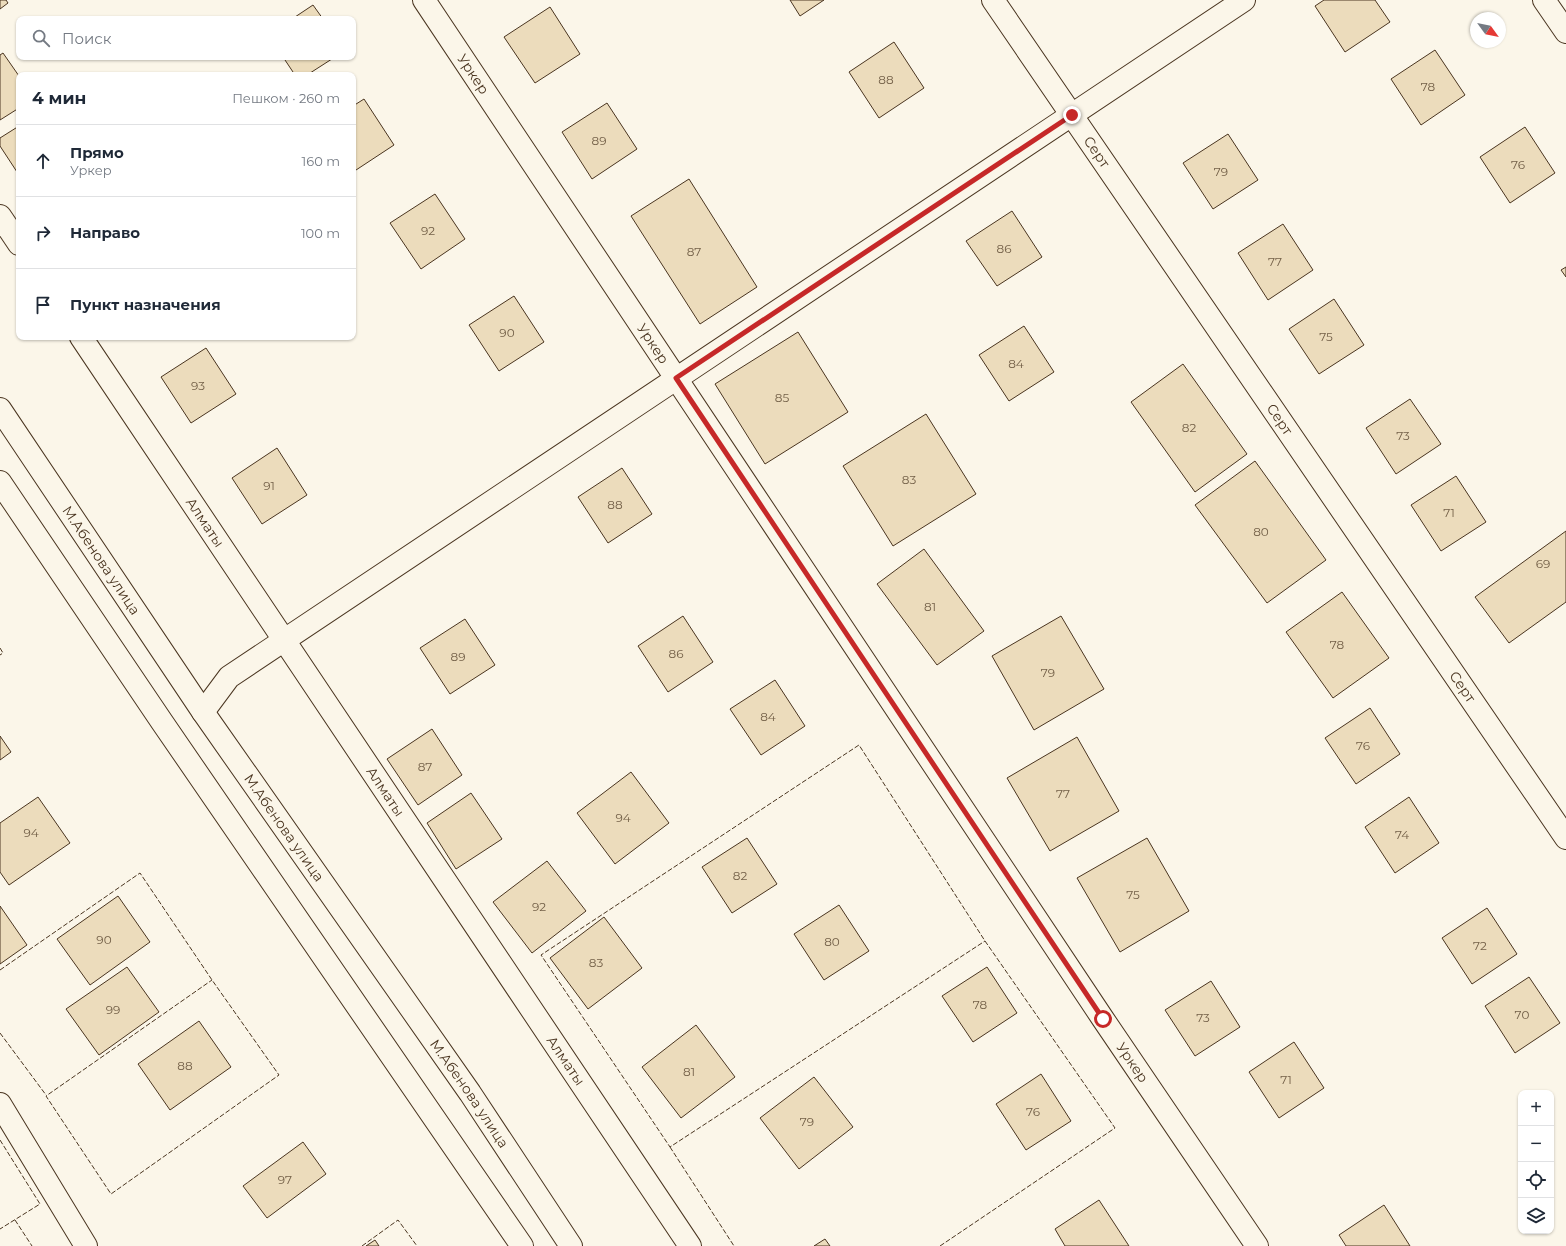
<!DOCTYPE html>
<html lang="ru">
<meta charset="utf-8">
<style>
:root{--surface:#fff;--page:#f6f6f7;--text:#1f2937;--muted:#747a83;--line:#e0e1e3}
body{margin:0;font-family:Montserrat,sans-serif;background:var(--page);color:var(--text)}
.controls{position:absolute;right:12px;bottom:12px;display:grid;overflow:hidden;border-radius:8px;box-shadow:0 1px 3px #0004}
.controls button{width:36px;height:36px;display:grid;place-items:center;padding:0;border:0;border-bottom:1px solid var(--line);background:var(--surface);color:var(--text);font:20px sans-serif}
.compass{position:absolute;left:1470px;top:12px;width:36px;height:36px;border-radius:50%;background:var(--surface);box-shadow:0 1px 3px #0004;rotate:123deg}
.stop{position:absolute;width:12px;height:12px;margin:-9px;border:3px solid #c62828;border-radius:50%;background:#fff}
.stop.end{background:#c62828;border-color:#fff;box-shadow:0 1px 4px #0008}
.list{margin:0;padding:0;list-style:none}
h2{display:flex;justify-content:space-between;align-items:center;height:52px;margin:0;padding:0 16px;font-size:17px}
h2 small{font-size:13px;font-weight:400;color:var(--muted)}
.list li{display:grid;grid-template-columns:26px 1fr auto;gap:12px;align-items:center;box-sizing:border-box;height:72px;padding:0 16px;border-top:1px solid var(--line)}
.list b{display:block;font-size:15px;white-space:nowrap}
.list p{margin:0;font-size:13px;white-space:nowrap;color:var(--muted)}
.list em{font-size:13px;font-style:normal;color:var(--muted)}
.icon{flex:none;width:22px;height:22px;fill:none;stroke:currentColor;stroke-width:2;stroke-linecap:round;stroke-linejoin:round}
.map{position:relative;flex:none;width:1566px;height:1246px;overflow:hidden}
.search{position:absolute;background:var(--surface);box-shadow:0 1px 3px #0004;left:16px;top:16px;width:340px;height:44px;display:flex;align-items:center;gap:10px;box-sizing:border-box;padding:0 14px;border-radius:8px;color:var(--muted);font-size:15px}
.panel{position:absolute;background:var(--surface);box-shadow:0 1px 3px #0004;left:16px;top:72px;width:340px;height:268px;border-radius:8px}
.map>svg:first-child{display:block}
</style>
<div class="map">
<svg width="1566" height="1246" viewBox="0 0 1566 1246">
<rect width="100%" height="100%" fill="#fbf6e9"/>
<path fill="#ecdcbc" stroke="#4a3520" d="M0 0H6L8 3 0 9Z
M790 0H824L800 16Z
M1324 0H1375L1390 22 1345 52 1315 6Z
M313 5 323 19H292Z
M550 7 580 54 535 83 504 37Z
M894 42 924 88 879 118 849 72Z
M1435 50 1465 95 1421 125 1391 79Z
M3 53 19 76V108L0 120V55Z
M283 57H335L307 75H295Z
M364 99 394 145 353 172V106Z
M607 103 637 149 592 179 562 132Z
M19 126V175L0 146V138Z
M1525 127 1555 173 1510 203 1480 157Z
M1228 134 1258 180 1213 209 1183 163Z
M689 179 757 287 700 324 631 216Z
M435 194 465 239 421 269 390 223Z
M1012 211 1042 257 997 286 966 241Z
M1283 224 1313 270 1268 300 1238 253Z
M1566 267V277L1561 270Z
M514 296 544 342 499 371 469 325Z
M1334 299 1364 345 1319 374 1289 329Z
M1024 326 1054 372 1009 401 979 355Z
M798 332 848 412 765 464 715 384Z
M206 348 236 394 191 423 161 377Z
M1183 364 1247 454 1195 492 1131 402Z
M1410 399 1441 444 1396 474 1366 428Z
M926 414 976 494 893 546 843 466Z
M277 448 307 495 262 524 232 478Z
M1255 461 1326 560 1267 603 1195 505Z
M622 468 652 514 608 543 578 497Z
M1456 476 1486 522 1441 551 1411 505Z
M1566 531V602L1509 643 1475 597Z
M924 549 984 631 937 665 877 584Z
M1342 592 1389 658 1333 698 1286 632Z
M683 616 713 662 668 692 638 646Z
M1061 616 1104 689 1034 730 992 656Z
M465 619 495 665 450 694 420 648Z
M775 680 805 726 761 755 730 709Z
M1370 708 1400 754 1356 784 1325 738Z
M432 729 462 775 418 805 387 759Z
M0 736 11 752 0 760Z
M1077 737 1119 811 1050 851 1007 778Z
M631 772 669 823 615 864 577 813Z
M471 793 502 839 456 869 427 823Z
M38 797 70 843 9 885 0 872V823Z
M1409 797 1439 843 1395 873 1365 827Z
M747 838 777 884 732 913 702 867Z
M1147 838 1189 911 1120 952 1077 878Z
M547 861 586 911 532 953 493 902Z
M118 896 150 942 90 985 57 939Z
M839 905 869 951 824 980 794 934Z
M0 906 27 945 0 964Z
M1487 908 1517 954 1472 984 1442 938Z
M604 917 642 968 588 1009 550 958Z
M127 967 159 1012 99 1055 66 1009Z
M987 967 1017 1013 973 1042 942 996Z
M1529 977 1560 1023 1515 1053 1485 1006Z
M1211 981 1240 1027 1195 1056 1165 1010Z
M199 1021 231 1067 170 1110 138 1064Z
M696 1025 735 1077 681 1118 642 1067Z
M1294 1042 1324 1088 1279 1118 1249 1072Z
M1041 1074 1071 1121 1026 1150 996 1104Z
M814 1077 853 1127 799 1169 760 1118Z
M303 1142 326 1174 267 1218 243 1186Z
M1099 1200 1129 1246H1065L1055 1229Z
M1384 1205 1410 1246H1346L1339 1235Z
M825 1239 830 1246H814Z
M375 1240 379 1246H366Z"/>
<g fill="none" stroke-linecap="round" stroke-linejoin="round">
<defs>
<g id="minor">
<path id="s1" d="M424 0 1103 1019 1257 1246"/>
<path id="s2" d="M993 0 1566 838"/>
<path d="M1544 0 1566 32"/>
<path d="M0 216 19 244"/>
<path id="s3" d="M81 337 690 1246"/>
<path d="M203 712 229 677 1244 0"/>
<path d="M0 1104 86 1246"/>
</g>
<g id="major">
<path id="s4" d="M0 409 203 712 470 1093 571 1246"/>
<path d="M0 482 162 722 522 1246"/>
</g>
</defs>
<use href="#minor" stroke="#4a3520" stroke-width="24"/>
<use href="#major" stroke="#4a3520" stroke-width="24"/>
<use href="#minor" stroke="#fbf6e9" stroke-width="22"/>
<use href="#major" stroke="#fbf6e9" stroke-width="22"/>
<path stroke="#4a3520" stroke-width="1" stroke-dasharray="5 2" stroke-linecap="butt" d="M0 648 3 653 0 655
M0 970 140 873 212 980 279 1075 111 1194 46 1096 212 980
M0 1033 46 1095
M0 1140 40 1204 0 1229
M670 1147 734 1246
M15 1220 32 1246
M362 1246 398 1220 417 1246
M940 1246 1115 1128 985 941 859 745 541 955 670 1147 985 941"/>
</g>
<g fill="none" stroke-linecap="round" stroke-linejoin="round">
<path stroke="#c62828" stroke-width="5" d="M1072 115 676 378 1103 1019"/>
</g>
<g text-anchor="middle" stroke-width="3" stroke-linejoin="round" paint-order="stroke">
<g font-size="12" fill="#725f47">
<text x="886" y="84">88</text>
<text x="1428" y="91">78</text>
<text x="599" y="145">89</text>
<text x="1518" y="169">76</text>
<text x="1221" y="176">79</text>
<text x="428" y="235">92</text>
<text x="1004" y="253">86</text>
<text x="694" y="256">87</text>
<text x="1275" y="266">77</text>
<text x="507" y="337">90</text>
<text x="1326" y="341">75</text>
<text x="1016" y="368">84</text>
<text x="198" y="390">93</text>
<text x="782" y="402">85</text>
<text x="1189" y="432">82</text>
<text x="1403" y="440">73</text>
<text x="909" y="484">83</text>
<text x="269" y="490">91</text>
<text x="615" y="509">88</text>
<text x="1449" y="517">71</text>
<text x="1261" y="536">80</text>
<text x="1543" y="568">69</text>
<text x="930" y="611">81</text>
<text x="1337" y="649">78</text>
<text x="676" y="658">86</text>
<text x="458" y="661">89</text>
<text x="1048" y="677">79</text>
<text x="768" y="721">84</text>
<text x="1363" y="750">76</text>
<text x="425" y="771">87</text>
<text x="1063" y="798">77</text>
<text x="623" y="822">94</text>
<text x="31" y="837">94</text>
<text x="1402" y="839">74</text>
<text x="740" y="880">82</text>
<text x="1133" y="899">75</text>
<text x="539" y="911">92</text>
<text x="104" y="944">90</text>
<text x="832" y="946">80</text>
<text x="1480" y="950">72</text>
<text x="596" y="967">83</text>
<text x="980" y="1009">78</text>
<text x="113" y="1014">99</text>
<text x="1522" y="1019">70</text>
<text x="1203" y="1022">73</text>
<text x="185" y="1070">88</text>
<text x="689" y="1076">81</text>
<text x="1286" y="1084">71</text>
<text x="1033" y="1116">76</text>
<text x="807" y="1126">79</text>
<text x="285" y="1184">97</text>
</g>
<g font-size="14" fill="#4a3520" stroke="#fbf6e9">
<text dy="5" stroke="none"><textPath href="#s1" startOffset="89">Уркер</textPath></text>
<text dy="5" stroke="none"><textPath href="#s2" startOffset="184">Серт</textPath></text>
<text dy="5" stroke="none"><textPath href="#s1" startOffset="413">Уркер</textPath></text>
<text dy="5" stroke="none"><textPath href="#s2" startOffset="508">Серт</textPath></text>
<text dy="5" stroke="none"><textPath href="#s3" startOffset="223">Алматы</textPath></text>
<text dy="5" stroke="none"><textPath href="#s4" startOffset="182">М.Абенова улица</textPath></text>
<text dy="5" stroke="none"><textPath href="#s2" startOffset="832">Серт</textPath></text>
<text dy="5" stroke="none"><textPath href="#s3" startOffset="547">Алматы</textPath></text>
<text dy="5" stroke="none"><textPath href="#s4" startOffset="506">М.Абенова улица</textPath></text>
<text dy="5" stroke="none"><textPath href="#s3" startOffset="871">Алматы</textPath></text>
<text dy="5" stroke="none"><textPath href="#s1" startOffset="1277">Уркер</textPath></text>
<text dy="5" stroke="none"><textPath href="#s4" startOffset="830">М.Абенова улица</textPath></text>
</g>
</g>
</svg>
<div class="controls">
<button>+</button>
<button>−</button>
<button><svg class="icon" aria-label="locate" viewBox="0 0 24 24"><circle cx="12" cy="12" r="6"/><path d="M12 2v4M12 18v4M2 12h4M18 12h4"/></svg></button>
<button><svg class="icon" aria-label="layers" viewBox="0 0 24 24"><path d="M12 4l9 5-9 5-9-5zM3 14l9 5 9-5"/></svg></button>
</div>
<svg class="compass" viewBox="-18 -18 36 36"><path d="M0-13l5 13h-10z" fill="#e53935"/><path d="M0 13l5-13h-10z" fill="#747a83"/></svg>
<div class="stop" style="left:1103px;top:1019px"></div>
<div class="stop end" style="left:1072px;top:115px"></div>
<div class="search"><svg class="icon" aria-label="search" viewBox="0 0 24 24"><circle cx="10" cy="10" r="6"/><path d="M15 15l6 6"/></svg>Поиск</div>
<section class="panel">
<h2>4 мин<small>Пешком · 260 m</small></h2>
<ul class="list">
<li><svg class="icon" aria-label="ahead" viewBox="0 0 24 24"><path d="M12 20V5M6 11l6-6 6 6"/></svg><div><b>Прямо</b><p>Уркер</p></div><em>160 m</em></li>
<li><svg class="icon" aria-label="right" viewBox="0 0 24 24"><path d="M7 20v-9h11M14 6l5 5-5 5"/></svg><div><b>Направо</b></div><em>100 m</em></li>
<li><svg class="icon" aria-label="arrive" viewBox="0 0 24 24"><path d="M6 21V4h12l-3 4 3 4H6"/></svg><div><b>Пункт назначения</b></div></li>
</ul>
</section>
</div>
